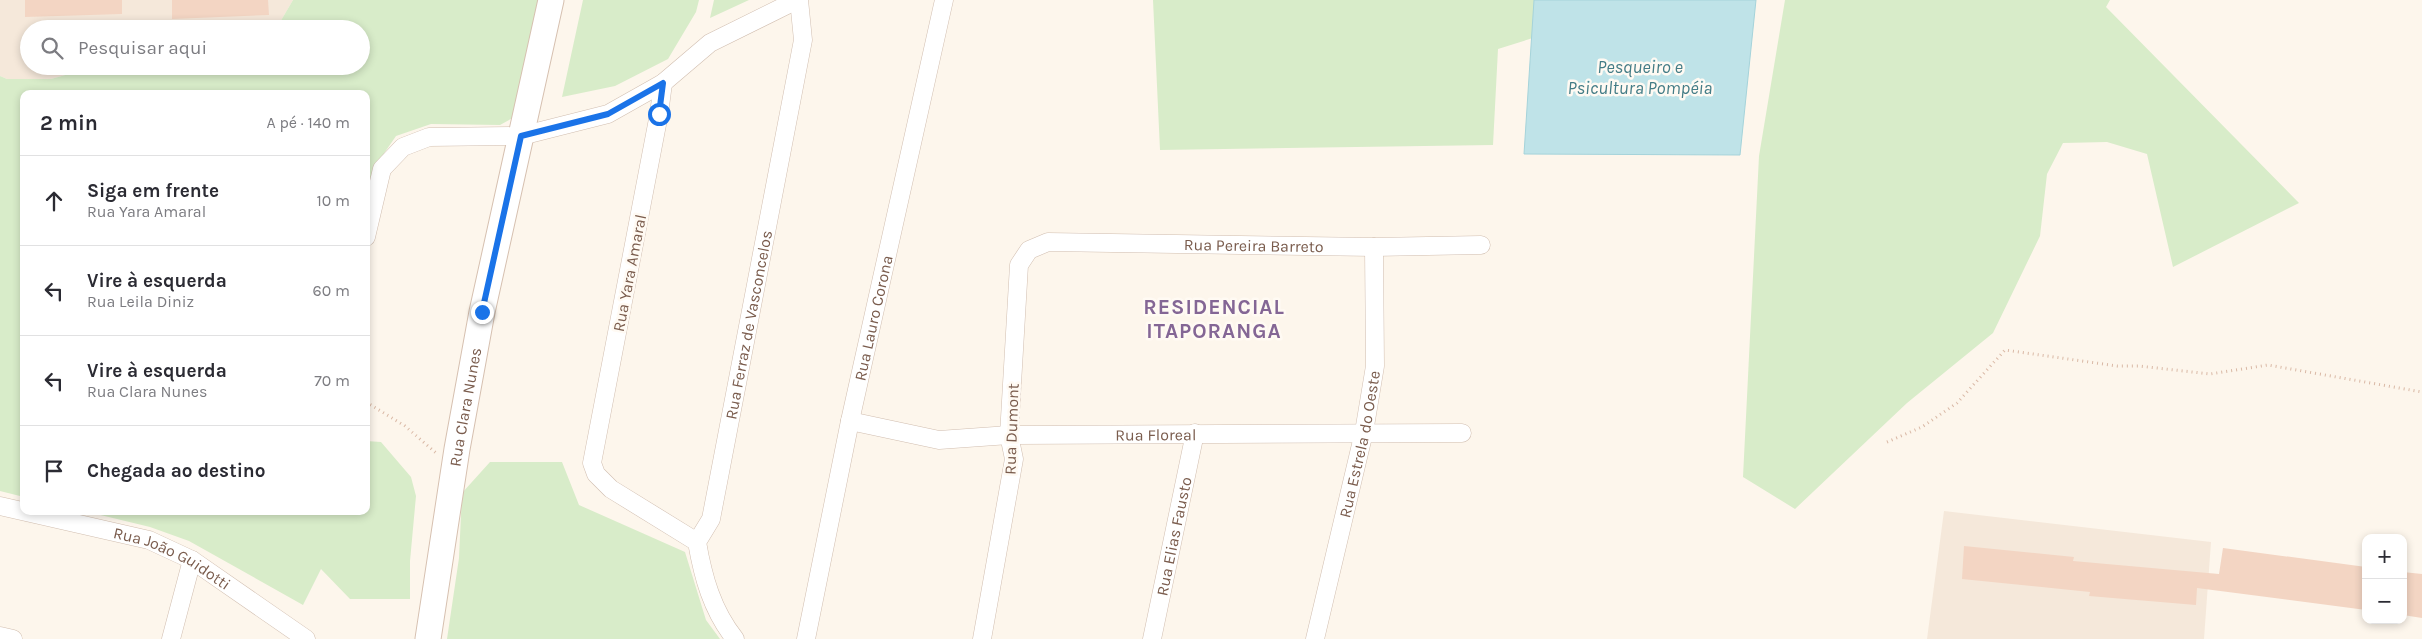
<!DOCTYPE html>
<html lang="pt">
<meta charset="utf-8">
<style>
:root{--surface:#fff;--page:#f2f2f3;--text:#2b2b33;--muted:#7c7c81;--line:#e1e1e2}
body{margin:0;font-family:Karla,sans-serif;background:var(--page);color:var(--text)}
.controls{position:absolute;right:15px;bottom:15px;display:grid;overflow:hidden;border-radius:10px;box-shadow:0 2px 8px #0003}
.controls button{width:45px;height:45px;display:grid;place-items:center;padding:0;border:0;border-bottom:1px solid var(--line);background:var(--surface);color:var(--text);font:25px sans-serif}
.stop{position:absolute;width:15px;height:15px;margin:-11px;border:4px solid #1a73e8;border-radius:50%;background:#fff}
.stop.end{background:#1a73e8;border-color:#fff;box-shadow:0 1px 5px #0008}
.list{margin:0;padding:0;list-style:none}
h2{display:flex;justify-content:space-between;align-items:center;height:65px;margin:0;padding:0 20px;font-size:21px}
h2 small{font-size:16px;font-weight:400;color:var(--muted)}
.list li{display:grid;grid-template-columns:32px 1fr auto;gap:15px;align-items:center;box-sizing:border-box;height:90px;padding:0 20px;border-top:1px solid var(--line)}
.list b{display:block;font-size:19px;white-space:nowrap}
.list p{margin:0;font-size:16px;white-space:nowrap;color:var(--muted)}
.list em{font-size:16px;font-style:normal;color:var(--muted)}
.icon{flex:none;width:28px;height:28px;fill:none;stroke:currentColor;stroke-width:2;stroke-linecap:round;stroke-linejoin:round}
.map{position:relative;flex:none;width:2422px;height:639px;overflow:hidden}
.search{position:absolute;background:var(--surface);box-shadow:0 2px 8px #0003;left:20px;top:20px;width:350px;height:55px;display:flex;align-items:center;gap:12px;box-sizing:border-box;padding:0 18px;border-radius:28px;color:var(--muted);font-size:19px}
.panel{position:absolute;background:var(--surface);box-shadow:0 2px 8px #0003;left:20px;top:90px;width:350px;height:425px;border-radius:10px}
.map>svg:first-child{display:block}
</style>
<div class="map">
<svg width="2422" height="639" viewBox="0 0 2422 639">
<rect width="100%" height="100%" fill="#fdf6ec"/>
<path fill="#f5e8da" d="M0 0H293L276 29H29V66H97L51 79H7L0 76Z
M1944 511 2211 542 2204 639H1927Z"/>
<path fill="#d8ecc9" d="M293 0H540L516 116 500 125 431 124 396 136 374 168 366 191V94H24V497L0 491V76L7 79H51L97 66H361V29H276Z
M583 0H699L696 12 668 59 615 86 562 97Z
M714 0H749L710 18Z
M1153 0H1593L1599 17 1498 49 1493 145 1160 150Z
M1785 0H2110L2106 7 2299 203 2173 267 2147 154 2107 142 2063 143 2047 174 2040 236 1993 333 1907 403 1795 509 1743 477 1759 156Z
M366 441 381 442 411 477 416 496 410 561V599H350L321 569 303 605 189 541 150 527 84 511H366Z
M490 462H562L579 505 685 552 706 620 720 639H447L459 558 462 493Z"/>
<path fill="#bfe3e8" stroke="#a5d3da" d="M1534 0H1756L1740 155 1524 154Z"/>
<path fill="#f3d5c3" d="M25 0H122V14L25 17Z
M172 0H268L269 15 172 19Z
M1964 546 2074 557 2073 561 2219 574 2223 548 2366 567V610L2197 588 2196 605 2089 596 2090 592 1962 579Z
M2403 572 2422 574V618L2403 615Z"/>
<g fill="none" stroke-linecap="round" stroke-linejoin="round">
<defs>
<g id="street">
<path d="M663 83 659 114 592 463 596 474 611 489 697 542"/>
<path d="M366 237 382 169 403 147 429 137 521 136 608 114 663 83 710 43 797 0"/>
<path id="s1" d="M850 421 939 440 1009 435 1462 433"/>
<path id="s2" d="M0 506 149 540 192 560 306 639"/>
<path d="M0 636 13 639"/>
<path d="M171 639 192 560"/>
<path id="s3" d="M735 639C712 610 703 577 697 542L711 519 803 40 799 0"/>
<path id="s4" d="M806 639 850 421 944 0"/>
<path id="s5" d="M982 639 1014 459 1009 435 1019 265 1029 250 1048 242 1374 247 1481 245"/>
<path id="s6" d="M1152 639 1195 433"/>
<path id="s7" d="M1315 639 1364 432 1375 366 1374 247"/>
</g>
<g id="secondary">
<path id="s8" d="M428 639 457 449 482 312 551 0"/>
</g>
</defs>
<use href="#street" stroke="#d1beb0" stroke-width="19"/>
<use href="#secondary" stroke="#d6c0b0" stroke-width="27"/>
<path stroke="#d9b8a5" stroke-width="3" stroke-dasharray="1 4" stroke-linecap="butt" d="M366 402 405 426 436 453
M1887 442 1922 427 1957 403 2005 350 2117 366H2139L2210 374 2268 365 2422 392"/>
<use href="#street" stroke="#fff" stroke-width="18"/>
<use href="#secondary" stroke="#fff" stroke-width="25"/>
</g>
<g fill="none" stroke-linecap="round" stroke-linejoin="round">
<path stroke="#1a73e8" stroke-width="6" d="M482 312 521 136 608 114 663 83 659 114"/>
</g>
<g text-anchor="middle" stroke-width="5" stroke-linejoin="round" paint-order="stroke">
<g font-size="16" fill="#7a5c4d" stroke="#fffaf3">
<text dy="6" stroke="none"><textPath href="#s5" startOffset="622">Rua Pereira Barreto</textPath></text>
<text transform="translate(629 273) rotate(-79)" y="6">Rua Yara Amaral</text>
<text dy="6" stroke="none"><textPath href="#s4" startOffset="328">Rua Lauro Corona</textPath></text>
<text dy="6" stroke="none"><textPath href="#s3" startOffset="330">Rua Ferraz de Vasconcelos</textPath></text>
<text dy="6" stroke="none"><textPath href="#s8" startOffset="235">Rua Clara Nunes</textPath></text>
<text transform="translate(1011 429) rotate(-88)" y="6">Rua Dumont</text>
<text dy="6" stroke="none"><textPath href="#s1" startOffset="308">Rua Floreal</textPath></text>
<text dy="6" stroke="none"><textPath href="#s7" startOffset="200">Rua Estrela do Oeste</textPath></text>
<text dy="6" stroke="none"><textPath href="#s6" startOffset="105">Rua Elias Fausto</textPath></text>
<text dy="6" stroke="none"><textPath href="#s2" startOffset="181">Rua João Guidotti</textPath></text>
</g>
<g font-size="18" font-style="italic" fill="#437c86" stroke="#fffaf3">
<text x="1640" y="73">Pesqueiro e<tspan x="1640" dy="21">Psicultura Pompéia</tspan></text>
</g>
<g font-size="21" font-weight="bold" letter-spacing="1" fill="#846695" stroke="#fffaf3">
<text x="1214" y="314">RESIDENCIAL<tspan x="1214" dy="24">ITAPORANGA</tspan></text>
</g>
</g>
</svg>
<div class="controls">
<button>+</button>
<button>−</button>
</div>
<div class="stop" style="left:659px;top:114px"></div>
<div class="stop end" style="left:482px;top:312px"></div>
<div class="search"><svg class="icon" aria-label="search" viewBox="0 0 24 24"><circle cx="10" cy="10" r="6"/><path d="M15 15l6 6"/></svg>Pesquisar aqui</div>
<section class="panel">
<h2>2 min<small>A pé · 140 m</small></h2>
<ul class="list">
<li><svg class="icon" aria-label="ahead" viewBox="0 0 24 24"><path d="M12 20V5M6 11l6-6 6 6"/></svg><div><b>Siga em frente</b><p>Rua Yara Amaral</p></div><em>10 m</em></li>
<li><svg class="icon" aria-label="left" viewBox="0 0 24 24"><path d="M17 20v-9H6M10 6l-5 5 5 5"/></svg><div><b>Vire à esquerda</b><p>Rua Leila Diniz</p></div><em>60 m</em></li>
<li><svg class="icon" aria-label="left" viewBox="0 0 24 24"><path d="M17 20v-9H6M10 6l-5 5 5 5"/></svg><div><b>Vire à esquerda</b><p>Rua Clara Nunes</p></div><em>70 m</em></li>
<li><svg class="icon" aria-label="arrive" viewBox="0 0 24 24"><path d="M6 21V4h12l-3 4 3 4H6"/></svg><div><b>Chegada ao destino</b></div></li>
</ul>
</section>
</div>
